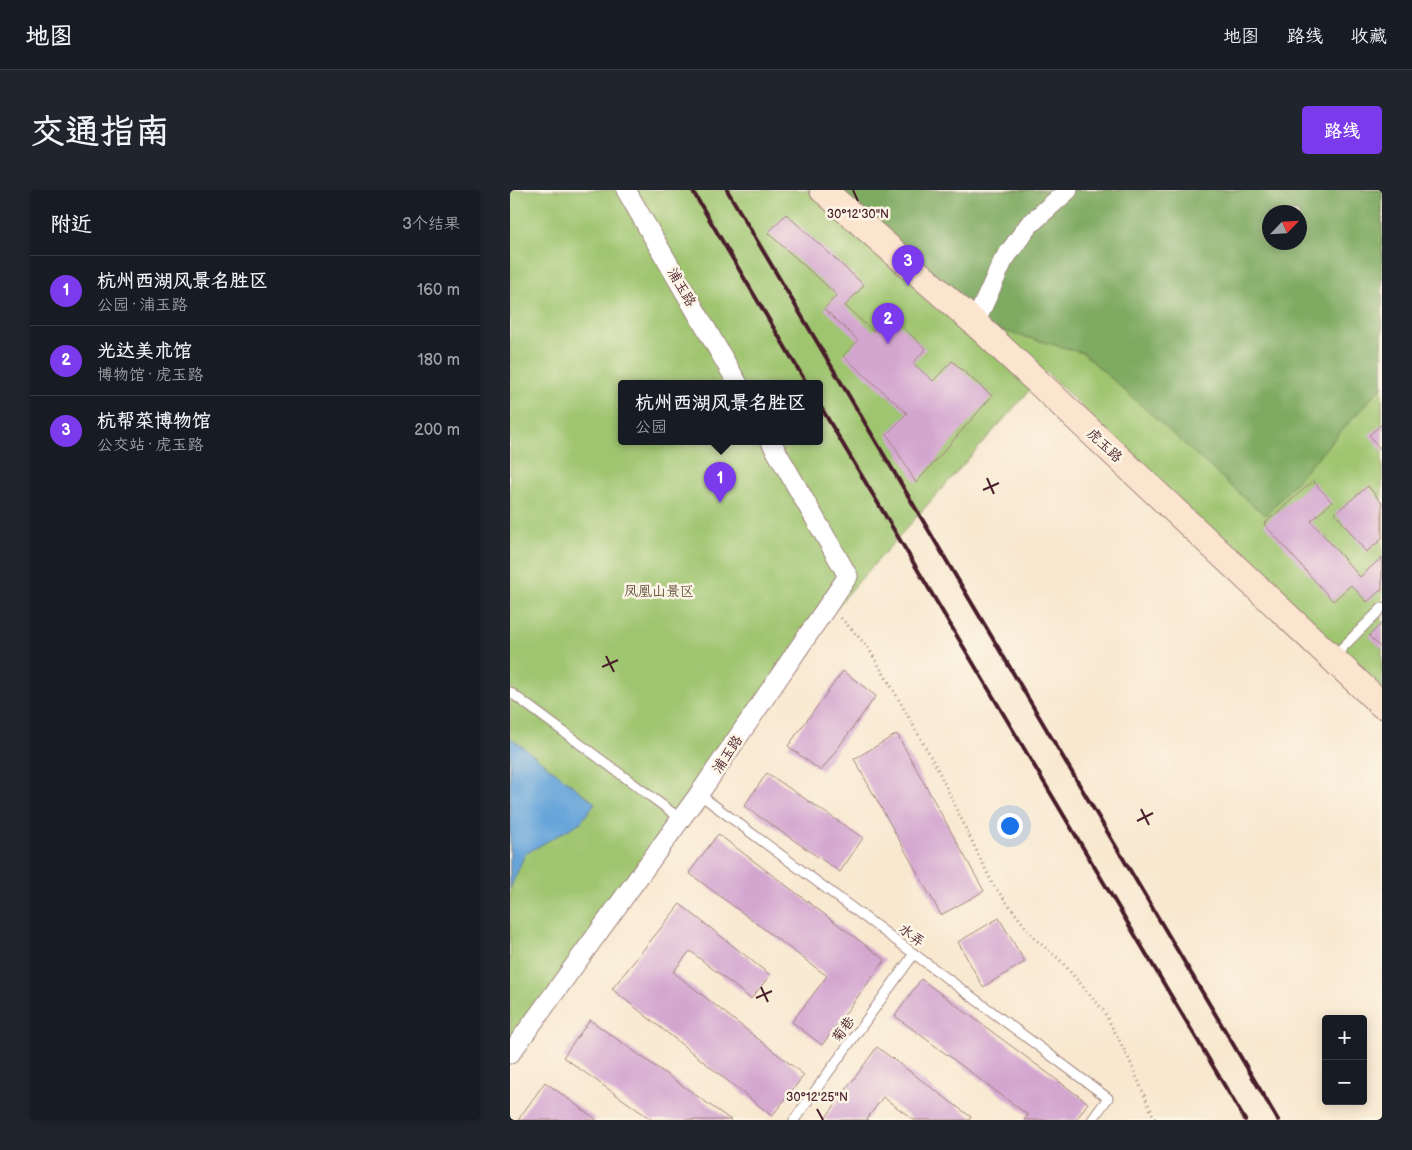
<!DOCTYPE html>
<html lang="zh">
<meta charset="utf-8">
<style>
:root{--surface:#171b24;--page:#20242c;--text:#f1f3f6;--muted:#9ea1a6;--line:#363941;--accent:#7c3aed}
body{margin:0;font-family:"Balsamiq Sans","LXGW WenKai TC",sans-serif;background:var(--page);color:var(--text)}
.controls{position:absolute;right:15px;bottom:15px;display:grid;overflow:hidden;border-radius:5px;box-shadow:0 2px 12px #0003}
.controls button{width:45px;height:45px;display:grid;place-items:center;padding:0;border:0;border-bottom:1px solid var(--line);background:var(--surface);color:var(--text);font:25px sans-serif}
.compass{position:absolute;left:752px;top:15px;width:45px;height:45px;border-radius:50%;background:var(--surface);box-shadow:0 2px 12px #0003;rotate:65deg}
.you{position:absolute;left:499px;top:635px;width:18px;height:18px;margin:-12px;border:4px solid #fff;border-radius:50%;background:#1a73e8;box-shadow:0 0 0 8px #1a73e833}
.badge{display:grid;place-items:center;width:32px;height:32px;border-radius:50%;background:var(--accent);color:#fff;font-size:16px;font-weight:700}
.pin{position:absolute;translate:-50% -41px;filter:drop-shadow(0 1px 2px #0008)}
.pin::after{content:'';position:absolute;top:26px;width:18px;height:15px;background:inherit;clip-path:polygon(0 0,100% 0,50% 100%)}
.popup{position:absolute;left:108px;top:190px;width:205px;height:65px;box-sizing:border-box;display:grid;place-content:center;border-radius:5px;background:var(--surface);filter:drop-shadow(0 1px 4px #0005);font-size:16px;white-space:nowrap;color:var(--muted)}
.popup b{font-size:19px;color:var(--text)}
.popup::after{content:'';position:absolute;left:50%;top:100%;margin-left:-10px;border:10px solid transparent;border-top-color:var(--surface)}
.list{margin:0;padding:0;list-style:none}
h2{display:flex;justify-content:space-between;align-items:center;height:65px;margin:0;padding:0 20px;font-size:21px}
h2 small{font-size:16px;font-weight:400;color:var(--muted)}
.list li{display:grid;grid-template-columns:32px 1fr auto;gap:15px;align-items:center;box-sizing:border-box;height:70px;padding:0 20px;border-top:1px solid var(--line)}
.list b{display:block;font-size:19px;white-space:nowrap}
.list p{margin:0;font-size:16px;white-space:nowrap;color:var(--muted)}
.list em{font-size:16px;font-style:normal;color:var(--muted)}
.map{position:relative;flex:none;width:872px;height:930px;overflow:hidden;border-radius:5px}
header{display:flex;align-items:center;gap:30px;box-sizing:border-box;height:70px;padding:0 25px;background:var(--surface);border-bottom:1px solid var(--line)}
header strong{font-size:24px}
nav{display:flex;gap:28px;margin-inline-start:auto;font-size:18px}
.intro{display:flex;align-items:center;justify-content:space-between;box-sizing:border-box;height:120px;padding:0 30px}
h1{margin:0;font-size:35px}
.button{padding:12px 22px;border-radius:5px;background:var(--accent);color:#fff;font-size:18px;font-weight:700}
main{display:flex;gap:30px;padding:0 30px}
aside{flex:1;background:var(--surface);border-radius:5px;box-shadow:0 2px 12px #0003}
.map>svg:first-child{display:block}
</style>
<header>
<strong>地图</strong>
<nav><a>地图</a><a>路线</a><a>收藏</a></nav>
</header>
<div class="intro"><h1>交通指南</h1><a class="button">路线</a></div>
<main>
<aside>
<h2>附近<small>3个结果</small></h2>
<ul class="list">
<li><span class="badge">1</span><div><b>杭州西湖风景名胜区</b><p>公园 · 浦玉路</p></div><em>160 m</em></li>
<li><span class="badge">2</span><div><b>光达美术馆</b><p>博物馆 · 虎玉路</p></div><em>180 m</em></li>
<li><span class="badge">3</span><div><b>杭帮菜博物馆</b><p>公交站 · 虎玉路</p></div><em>200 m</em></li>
</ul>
</aside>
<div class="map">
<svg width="872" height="930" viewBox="0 0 872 930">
<rect width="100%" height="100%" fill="#fcf5e5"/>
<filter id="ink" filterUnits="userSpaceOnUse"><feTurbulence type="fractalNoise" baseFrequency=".02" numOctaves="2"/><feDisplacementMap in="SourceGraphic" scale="10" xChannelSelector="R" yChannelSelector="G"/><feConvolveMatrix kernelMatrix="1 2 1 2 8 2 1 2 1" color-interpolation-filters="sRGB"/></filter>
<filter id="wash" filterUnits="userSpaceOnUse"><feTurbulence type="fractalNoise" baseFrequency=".0096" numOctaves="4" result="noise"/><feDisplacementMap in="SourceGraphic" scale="20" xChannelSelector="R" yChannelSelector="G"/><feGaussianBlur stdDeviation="1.12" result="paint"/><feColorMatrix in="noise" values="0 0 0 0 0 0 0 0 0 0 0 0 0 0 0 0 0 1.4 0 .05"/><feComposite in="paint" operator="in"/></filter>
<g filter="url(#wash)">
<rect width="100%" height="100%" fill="#f8e8d0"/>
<path fill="#9fc570" stroke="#74724e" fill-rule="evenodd" d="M0 0H872V510L536 182 303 443 0 868ZM759 22H789V52H759ZM111 194H309V252H111Z"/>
<path fill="#7faa62" stroke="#646446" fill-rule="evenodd" d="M313 0H872V196L756 325 741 314 573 163 465 133ZM759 22H789V52H759Z"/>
<path fill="#68a6da" stroke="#596282" d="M0 547 85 613 71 632 15 664 0 699Z"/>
<g id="blocks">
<path fill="#d3a6d0" d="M276 24 354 95 335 116 363 141 378 124 416 159 403 173 423 191 442 171 482 206 406 293 377 244 397 223 333 166 348 150 314 119 327 105 258 43Z
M872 234V261L859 245Z
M803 291 822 312 801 331 850 387 872 367V399L857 412 841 395 823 411 754 334Z
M858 296 872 313V349L856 362 825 323Z
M872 433V459L859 446Z
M333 481 366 506 311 581 278 556Z
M387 544 474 701 431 725 344 569Z
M257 583 353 648 330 682 234 616Z
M208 644 375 770 312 855 282 832 317 786 179 683Z
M170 714 260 785 241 809 180 761 163 782 294 885 262 926 102 799Z
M489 728 515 772 473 797 448 752Z
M411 789 578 913 566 930H514L518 925 385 826Z
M80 830 221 930H142L53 867Z
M367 857 461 927 459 930H404L373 907 357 929 359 930H314Z
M35 892 87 930H8Z"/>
</g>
</g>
<g filter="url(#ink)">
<use href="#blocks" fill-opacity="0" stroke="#a1847e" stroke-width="1"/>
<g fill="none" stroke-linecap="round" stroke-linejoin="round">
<defs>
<path id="lane" d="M824 466 872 418
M0 502 171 629
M189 604 598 908 582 930
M284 930 404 764"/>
<path id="street" d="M116 0 228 194
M465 133 493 71 518 36 558 0
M0 864 189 604 338 386 261 252"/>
<path id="secondary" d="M313 0 465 133 872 515"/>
</defs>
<use href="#lane" stroke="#a1847e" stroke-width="11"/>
<use href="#street" stroke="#a1847e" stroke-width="21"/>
<use href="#secondary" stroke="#a1847e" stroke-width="28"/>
<path stroke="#a1847e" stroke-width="3" stroke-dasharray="1 4" stroke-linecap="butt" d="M331 428 357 456 384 501 427 578 482 693 524 748 550 770 593 820 618 867 645 930"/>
<use href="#lane" stroke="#fff" stroke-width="9"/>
<use href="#street" stroke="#fff" stroke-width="19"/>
<use href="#secondary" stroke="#fbe5cf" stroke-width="26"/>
<path stroke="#4a1f2b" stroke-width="4" d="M182 0 297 194
M217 0 768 930
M309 214 735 930"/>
</g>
</g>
<path fill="none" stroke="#4a1f2b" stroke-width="2" d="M343 0 348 11M477 288 484 304M473 300 489 293M96 466 104 482M92 477 108 470M631 619 639 635M627 631 643 623M251 797 258 812M246 808 262 801M307 919 313 930"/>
<g text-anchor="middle" stroke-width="5" stroke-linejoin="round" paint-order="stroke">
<g font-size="14" fill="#4a1f2b" stroke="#fcf5e5">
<text transform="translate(172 97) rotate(60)" y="5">浦玉路</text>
<text transform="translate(595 255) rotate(43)" y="5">虎玉路</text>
<text transform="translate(217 564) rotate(-56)" y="5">浦玉路</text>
<text transform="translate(402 745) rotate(37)" y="5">水弄</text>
<text transform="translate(333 839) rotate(-54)" y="5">菊巷</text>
</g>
<g font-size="14" fill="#645140" stroke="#fcf5e5">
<text x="149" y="406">凤凰山景区</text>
</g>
</g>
<g font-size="12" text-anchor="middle" fill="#4a1f2b" stroke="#fcf5e5" stroke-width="5" stroke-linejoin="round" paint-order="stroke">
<text x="348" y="28">30°12'30"N</text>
<text x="307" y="911">30°12'25"N</text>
</g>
</svg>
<div class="controls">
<button>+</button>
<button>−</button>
</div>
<svg class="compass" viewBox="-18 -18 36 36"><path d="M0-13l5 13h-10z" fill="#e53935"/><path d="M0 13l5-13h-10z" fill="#9ea1a6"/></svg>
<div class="you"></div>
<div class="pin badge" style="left:210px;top:313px">1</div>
<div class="popup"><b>杭州西湖风景名胜区</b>公园</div>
<div class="pin badge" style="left:378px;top:154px">2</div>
<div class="pin badge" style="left:398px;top:96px">3</div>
</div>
</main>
